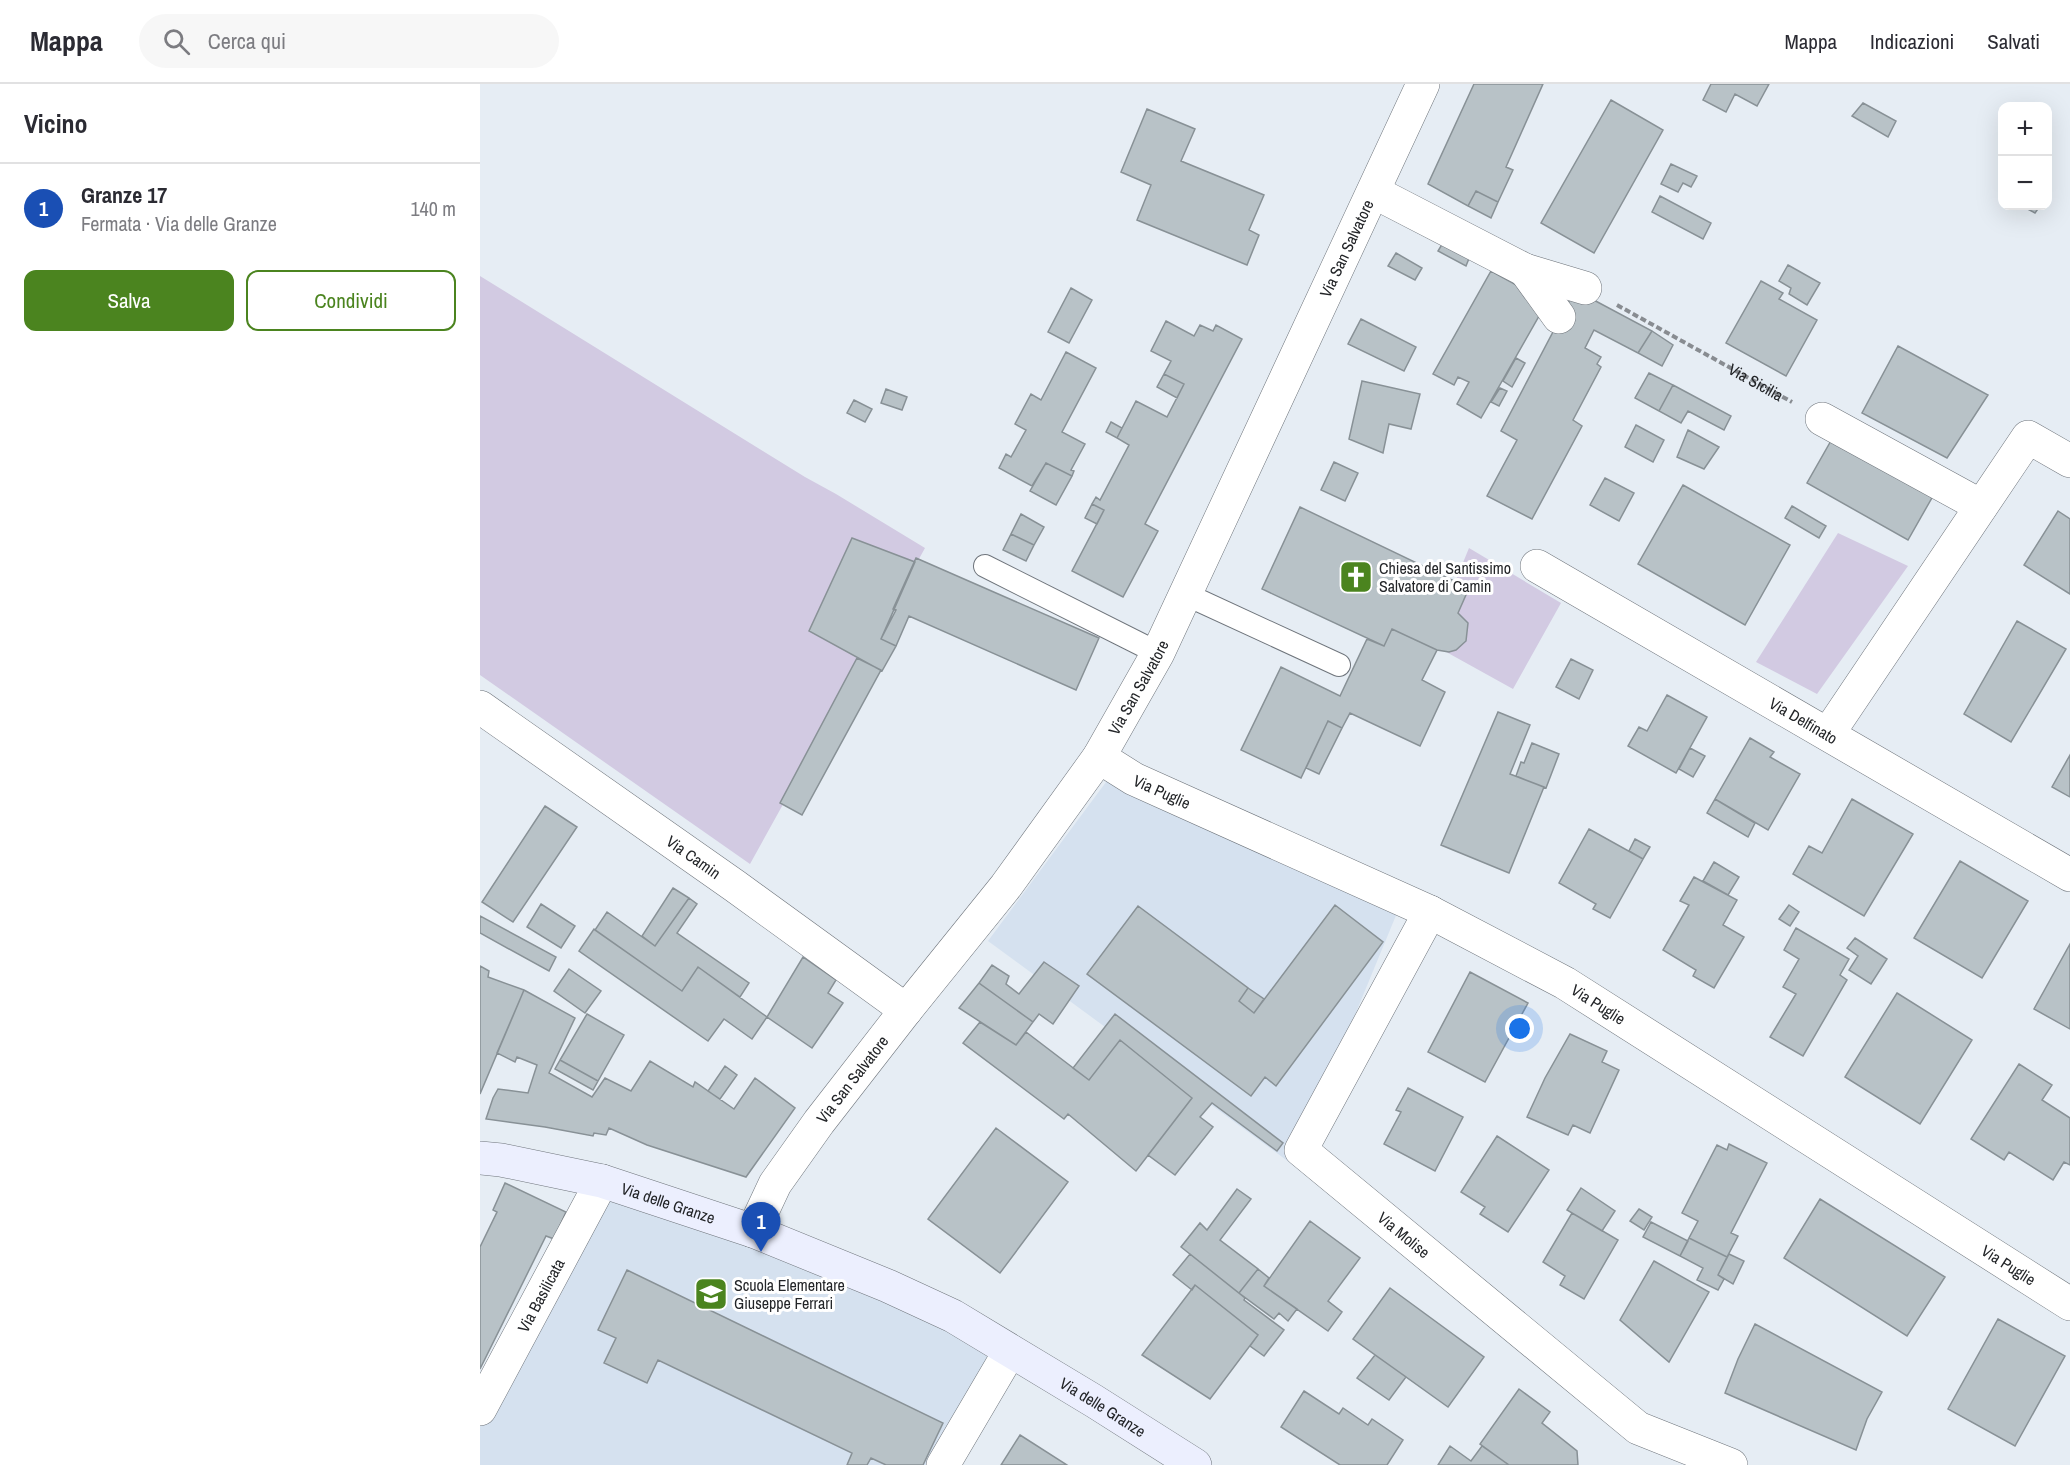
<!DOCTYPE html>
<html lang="it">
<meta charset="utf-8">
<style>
:root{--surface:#fff;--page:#f7f7f7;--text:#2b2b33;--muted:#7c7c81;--line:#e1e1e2;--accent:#4b841f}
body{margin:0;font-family:"Archivo Narrow",sans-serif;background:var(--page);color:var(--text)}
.controls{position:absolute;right:18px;top:18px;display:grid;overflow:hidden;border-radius:12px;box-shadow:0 6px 24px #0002}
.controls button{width:54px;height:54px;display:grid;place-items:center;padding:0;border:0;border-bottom:2px solid var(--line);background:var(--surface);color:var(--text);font:30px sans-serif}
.you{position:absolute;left:1040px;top:945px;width:21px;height:21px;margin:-15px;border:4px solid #fff;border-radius:50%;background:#1a73e8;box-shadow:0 0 0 9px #1a73e833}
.badge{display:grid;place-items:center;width:39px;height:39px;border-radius:50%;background:var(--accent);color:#fff;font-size:20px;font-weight:700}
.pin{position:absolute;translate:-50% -50px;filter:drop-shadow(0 2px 3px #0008)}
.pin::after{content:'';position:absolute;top:32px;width:21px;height:18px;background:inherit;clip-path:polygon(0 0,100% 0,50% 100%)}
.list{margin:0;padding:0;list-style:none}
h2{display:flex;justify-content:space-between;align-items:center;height:78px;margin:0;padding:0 24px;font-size:26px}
h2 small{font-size:20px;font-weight:400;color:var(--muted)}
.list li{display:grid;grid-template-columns:39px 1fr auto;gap:18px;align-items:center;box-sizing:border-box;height:90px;padding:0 24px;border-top:2px solid var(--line)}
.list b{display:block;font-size:22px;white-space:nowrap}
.list p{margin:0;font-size:20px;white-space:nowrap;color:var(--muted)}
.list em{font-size:20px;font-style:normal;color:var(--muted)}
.actions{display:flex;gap:12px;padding:18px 24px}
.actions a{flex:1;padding:14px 0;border:2px solid var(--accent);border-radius:12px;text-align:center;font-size:21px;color:var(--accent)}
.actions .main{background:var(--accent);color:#fff}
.icon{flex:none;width:33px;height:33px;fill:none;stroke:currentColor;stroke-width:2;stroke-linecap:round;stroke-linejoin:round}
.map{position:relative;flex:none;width:1590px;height:1381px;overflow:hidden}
header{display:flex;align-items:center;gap:36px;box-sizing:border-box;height:84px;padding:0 30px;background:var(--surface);border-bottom:2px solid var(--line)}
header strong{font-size:28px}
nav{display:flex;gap:33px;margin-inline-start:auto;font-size:21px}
.search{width:420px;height:54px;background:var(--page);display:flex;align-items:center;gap:15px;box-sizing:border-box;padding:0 21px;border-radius:33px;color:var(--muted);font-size:22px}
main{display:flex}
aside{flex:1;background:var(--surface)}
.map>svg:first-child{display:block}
</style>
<header>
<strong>Mappa</strong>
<div class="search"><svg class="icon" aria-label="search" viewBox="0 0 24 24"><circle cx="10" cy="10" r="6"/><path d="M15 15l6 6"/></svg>Cerca qui</div>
<nav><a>Mappa</a><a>Indicazioni</a><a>Salvati</a></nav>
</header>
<main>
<aside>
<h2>Vicino<small></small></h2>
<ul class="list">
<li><span class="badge" style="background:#1a4fb4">1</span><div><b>Granze 17</b><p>Fermata · Via delle Granze</p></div><em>140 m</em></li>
</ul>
<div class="actions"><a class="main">Salva</a><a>Condividi</a></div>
</aside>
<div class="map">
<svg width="1590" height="1381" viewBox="0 0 1590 1381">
<rect width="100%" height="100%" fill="#e6edf4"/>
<path fill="#d5e1ef" d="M632 690 917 829 813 1081 508 857Z
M122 1098 275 1149 520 1270 457 1381H0V1334Z"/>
<path fill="#d2cae2" d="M0 192 325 393 356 410 445 464 270 780 0 591Z
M1358 449 1428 482 1337 610 1276 578Z
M989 464 1081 519 1033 605 950 559Z"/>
<path fill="#b8c2c7" stroke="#889196" stroke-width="1.5" d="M994 0H1063L1026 83 1033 86 1018 118 996 107 988 122 948 100Z
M1231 0H1289L1277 22 1255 10 1246 28 1223 16Z
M1131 16 1183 46 1114 169 1061 139Z
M1383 19 1416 37 1408 53 1372 32Z
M667 25 715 45 701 77 784 111 769 146 779 151 767 181 657 136 671 101 641 88Z
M1191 80 1217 92 1211 103 1203 99 1198 108 1181 100Z
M996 107 1018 118 1011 134 988 122Z
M1180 112 1231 139 1223 155 1172 128Z
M1542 122H1560L1555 129Z
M967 152 992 167 986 182 958 167Z
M916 169 942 184 935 196 908 182Z
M1308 181 1340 199 1327 221 1309 210 1311 204 1299 197Z
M1011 187 1067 218 1001 334 977 320 989 298 978 293 974 301 953 290Z
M1281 197 1303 209 1299 215 1337 236 1306 292 1246 259Z
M591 204 612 216 589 259 568 248Z
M1095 206 1172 247 1158 269 1114 246 1105 264 1121 273 1117 280 1121 283 1093 336 1102 342 1052 435 1007 412 1037 356 1021 347Z
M881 235 936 263 924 287 868 260Z
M686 237 714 252 720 241 733 247 736 241 762 255 665 440 678 447 643 513 592 487 624 426 612 420 616 413 620 416 649 361 637 354 656 317 687 333 704 300 684 290 691 277 671 267Z
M1172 247 1193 261 1182 282 1158 269Z
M1418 262 1508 311 1467 374 1382 329Z
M586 268 616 284 582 348 605 360 591 386 594 387 592 392 566 379 552 402 519 384 526 370 531 373 546 346 535 340 551 310 561 316Z
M1036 274 1045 279 1032 303 1023 297Z
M1169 289 1193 301 1179 327 1155 314Z
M684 290 704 300 697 314 677 303Z
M882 297 940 310 931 345 909 340 903 369 869 355Z
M1193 301 1251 332 1244 346 1208 327 1201 339 1179 327Z
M1020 304 1027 307 1019 322 1011 318Z
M406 305 427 313 422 326 401 319Z
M374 316 392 325 385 338 367 329Z
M631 338 642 344 637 354 626 348Z
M1156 341 1184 356 1173 378 1145 363Z
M1208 346 1239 363 1224 385 1197 373Z
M1352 355 1453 412 1428 456 1327 399Z
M854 378 878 389 865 417 841 406Z
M566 379 592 392 576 421 550 407Z
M1125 394 1154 409 1139 437 1110 421Z
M1203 401 1310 461 1265 541 1158 480Z
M612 420 624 426 617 440 605 434Z
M1312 422 1346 442 1339 454 1305 434Z
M820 423 989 504 978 529 988 539 986 557 976 566 969 568 957 566 912 545 904 562 782 505Z
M1578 427 1590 435V510L1544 481Z
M541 430 564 443 554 461 531 450Z
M531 450 554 461 546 477 523 466Z
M372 454 435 478 401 555 416 562 402 587 329 547Z
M436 474 619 554 596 606 429 532 416 562 401 555 416 526 413 525Z
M1537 537 1586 565 1531 658 1484 630Z
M912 545 957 566 942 596 965 608 940 662 870 629 862 644 848 637 821 694 761 666 801 583 860 612 887 555 904 562Z
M377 574 401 586 322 731 300 719Z
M1091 575 1113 586 1099 615 1076 603Z
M1187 611 1227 633 1196 689 1148 662 1159 643 1167 647Z
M1018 628 1050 641 1030 690 1064 703 1029 789 961 761Z
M848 637 862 644 839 690 826 684Z
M1270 654 1294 668 1290 673 1320 690 1288 746 1235 715Z
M1052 659 1079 670 1066 704 1036 692 1041 678 1044 679Z
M1210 664 1225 672 1213 693 1199 685Z
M1590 671V713L1572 703Z
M1235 715 1275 739 1268 753 1227 729Z
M1372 715 1433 750 1384 832 1313 790 1329 762 1342 769Z
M65 722 97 743 33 838 2 818Z
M1109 745 1163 775 1130 834 1113 825 1116 820 1079 799Z
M1155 755 1170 763 1163 775 1149 767Z
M1480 777 1548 817 1502 894 1434 854Z
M1234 778 1259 793 1248 811 1223 797Z
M1214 793 1257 816 1243 841 1264 853 1234 904 1213 892 1216 886 1183 866 1209 821 1200 817Z
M193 804 209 814 175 862 162 852Z
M209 814 217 820 197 849 269 899 260 913 218 883 202 907 115 846 127 828 175 862Z
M61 820 95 842 81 864 47 843Z
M855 821 903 858 796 1002 785 993 771 1012 607 890 658 822 768 904 759 917 774 929Z
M1309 821 1319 828 1310 842 1299 835Z
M0 832 76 873 69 887 0 849Z
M1316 844 1369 875 1360 891 1367 896 1323 972 1290 953 1316 910 1303 903 1319 875 1304 866Z
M114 845 202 907 218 883 287 933 272 955 244 935 228 957 99 867Z
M1375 854 1407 875 1391 900 1369 886 1378 872 1367 864Z
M1590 860V945L1554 925Z
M323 873 356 896 348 909 363 919 332 964 287 933Z
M564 878 599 902 573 940 559 930 553 938 499 899 512 881 529 892 526 900 539 910Z
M0 882 9 887 8 893 44 906 0 1010Z
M89 885 121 907 105 929 74 907Z
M990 888 1048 919 1005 998 948 968Z
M499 899 553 938 536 961 479 924Z
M768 904 784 915 774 929 759 917Z
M44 906 95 934 69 989 112 1013 125 994 151 1007 170 977 213 1003 215 998 254 1025 275 994 315 1024 266 1093 167 1061 129 1044 126 1051 114 1049 113 1052 65 1043 6 1035 13 1014 18 1005 48 1009 57 981 37 973 35 978 17 969Z
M1417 909 1492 956 1440 1040 1365 993Z
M107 930 144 951 118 997 80 976Z
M635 930 803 1059 797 1067 732 1019 720 1033 733 1043 695 1091 668 1071 712 1014 640 956 609 996 593 984Z
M500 938 536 961 546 948 609 996 640 956 712 1014 656 1087 588 1030 584 1035 483 959Z
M1090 950 1127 967 1122 978 1139 986 1110 1049 1093 1041 1088 1051 1047 1033 1065 994Z
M80 976 118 997 113 1006 75 985Z
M1539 980 1572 1001 1562 1016 1590 1034V1081L1584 1078 1573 1096 1529 1068 1524 1076 1491 1055Z
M245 982 257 991 240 1015 228 1007Z
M928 1004 983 1033 955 1087 904 1060 921 1028 916 1026Z
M516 1044 588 1098 520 1189 448 1135Z
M1017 1052 1069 1086 1028 1148 1000 1130 1005 1123 981 1108Z
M1249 1060 1287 1079 1251 1149 1258 1152 1247 1173 1209 1154 1218 1137 1202 1129 1237 1061 1247 1066Z
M25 1099 86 1128 74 1155 66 1152 0 1285V1163L17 1128 13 1126Z
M1101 1104 1135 1127 1122 1147 1087 1126Z
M757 1105 771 1115 740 1156 778 1185 759 1209 701 1163 720 1139 727 1146Z
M1340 1115 1465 1193 1427 1252 1304 1174Z
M1159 1125 1172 1133 1164 1146 1150 1137Z
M1092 1129 1138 1156 1104 1215 1080 1201 1085 1192 1063 1178Z
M830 1137 880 1174 848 1217 862 1228 848 1247 784 1202Z
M1171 1138 1208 1157 1200 1172 1163 1153Z
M1209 1154 1247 1173 1238 1191 1244 1195 1238 1206 1217 1196 1223 1184 1200 1172Z
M710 1170 765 1214 764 1216 804 1246 784 1272 770 1262 778 1251 715 1201 712 1206 693 1191Z
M1249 1170 1264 1177 1253 1200 1238 1191Z
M1174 1177 1229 1208 1189 1278 1140 1236Z
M778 1185 789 1194 784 1202 817 1225 808 1237 799 1229 794 1235 759 1209Z
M147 1186 463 1339 443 1381H406L391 1374 387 1381H367L372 1369 178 1276 167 1299 124 1279 136 1254 118 1246Z
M715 1201 778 1251 730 1315 662 1271Z
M910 1204 1004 1273 968 1323 873 1255Z
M1518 1235 1585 1272 1535 1362 1468 1325Z
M1275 1240 1402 1308 1387 1335 1376 1366 1245 1309 1258 1275Z
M895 1271 926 1293 909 1316 877 1294Z
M1039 1305 1070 1328 1062 1339 1097 1367 1098 1381H1029L1000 1360Z
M824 1307 859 1330 863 1324 888 1341 892 1335 923 1356 907 1381H860L801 1343Z
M540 1351 587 1381H521Z
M970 1362 991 1377 1002 1362 1029 1381H958Z"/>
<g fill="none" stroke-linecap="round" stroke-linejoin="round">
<defs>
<path id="lane" d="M505 482 678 569
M705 510 859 581"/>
<g id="street">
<path d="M894 108 1045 186 1105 204"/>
<path d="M1045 186 1079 233"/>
<path d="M1342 335 1501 422"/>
<path id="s2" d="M1057 482 1590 791"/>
<path id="s3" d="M0 623 255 802 426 926"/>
<path d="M1348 650 1548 353 1590 377"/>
<path id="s4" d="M619 673 654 695 950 828 1085 899 1590 1220"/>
<path id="s5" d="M950 828 821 1066 1158 1344 1251 1381"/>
<path id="s6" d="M273 1147 295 1100 339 1038 426 926 526 802 619 673 678 569 943 0"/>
<path id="s7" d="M0 1325 122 1097"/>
<path d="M463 1381 530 1267"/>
</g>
<g id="secondary">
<path id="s8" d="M0 1074 21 1076 122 1097 273 1147 408 1202 473 1232 614 1317 715 1381"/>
</g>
</defs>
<use href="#lane" stroke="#6f757c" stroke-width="24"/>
<use href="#street" stroke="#6f757c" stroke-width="34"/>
<use href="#secondary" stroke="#6f757c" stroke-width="34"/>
<path stroke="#888c91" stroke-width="4" stroke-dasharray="6 3" stroke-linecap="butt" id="s1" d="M1137 221 1312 318"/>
<use href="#lane" stroke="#fff" stroke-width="22"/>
<use href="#street" stroke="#fff" stroke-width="33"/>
<use href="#secondary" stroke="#eceffe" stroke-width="33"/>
</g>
<defs>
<symbol id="church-square" viewBox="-11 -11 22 22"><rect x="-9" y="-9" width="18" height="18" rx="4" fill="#4b841f" stroke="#fff"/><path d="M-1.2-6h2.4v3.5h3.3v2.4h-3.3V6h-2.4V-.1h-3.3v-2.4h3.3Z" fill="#fff"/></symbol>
<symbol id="school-square" viewBox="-11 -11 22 22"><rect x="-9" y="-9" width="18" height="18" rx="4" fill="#4b841f" stroke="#fff"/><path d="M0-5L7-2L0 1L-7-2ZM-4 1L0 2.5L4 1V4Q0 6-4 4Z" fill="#fff"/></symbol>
</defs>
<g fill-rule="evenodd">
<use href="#church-square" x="857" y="474" width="38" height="38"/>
<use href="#school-square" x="212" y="1191" width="38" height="38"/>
</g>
<g text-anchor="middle" stroke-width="6" stroke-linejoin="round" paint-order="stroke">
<g font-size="16" fill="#232528" stroke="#fff">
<text dy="6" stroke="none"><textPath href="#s6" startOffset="1154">Via San Salvatore</textPath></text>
<text dy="6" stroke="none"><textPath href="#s1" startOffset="159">Via Sicilia</textPath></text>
<text dy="6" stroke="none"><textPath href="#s6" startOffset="668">Via San Salvatore</textPath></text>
<text dy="6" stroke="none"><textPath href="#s2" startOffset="308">Via Delfinato</textPath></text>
<text dy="6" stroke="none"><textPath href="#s4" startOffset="72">Via Puglie</textPath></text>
<text dy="6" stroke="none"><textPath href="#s3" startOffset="261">Via Camin</textPath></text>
<text dy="6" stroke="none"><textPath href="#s4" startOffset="558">Via Puglie</textPath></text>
<text dy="6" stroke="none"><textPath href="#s6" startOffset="182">Via San Salvatore</textPath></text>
<text dy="6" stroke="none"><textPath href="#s8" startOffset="194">Via delle Granze</textPath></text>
<text dy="6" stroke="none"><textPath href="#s5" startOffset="404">Via Molise</textPath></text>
<text dy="6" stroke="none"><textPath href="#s4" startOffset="1044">Via Puglie</textPath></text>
<text dy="6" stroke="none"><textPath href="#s7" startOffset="129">Via Basilicata</textPath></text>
<text dy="6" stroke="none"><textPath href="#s8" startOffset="676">Via delle Granze</textPath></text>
</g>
<g font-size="16" fill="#232528" stroke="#fff" text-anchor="start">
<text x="899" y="490">Chiesa del Santissimo<tspan x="899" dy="18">Salvatore di Camin</tspan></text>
<text x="254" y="1207">Scuola Elementare<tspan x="254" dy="18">Giuseppe Ferrari</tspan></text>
</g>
</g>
</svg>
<div class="controls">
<button>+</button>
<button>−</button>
</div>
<div class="you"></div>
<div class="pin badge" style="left:281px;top:1168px;background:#1a4fb4">1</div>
</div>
</main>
